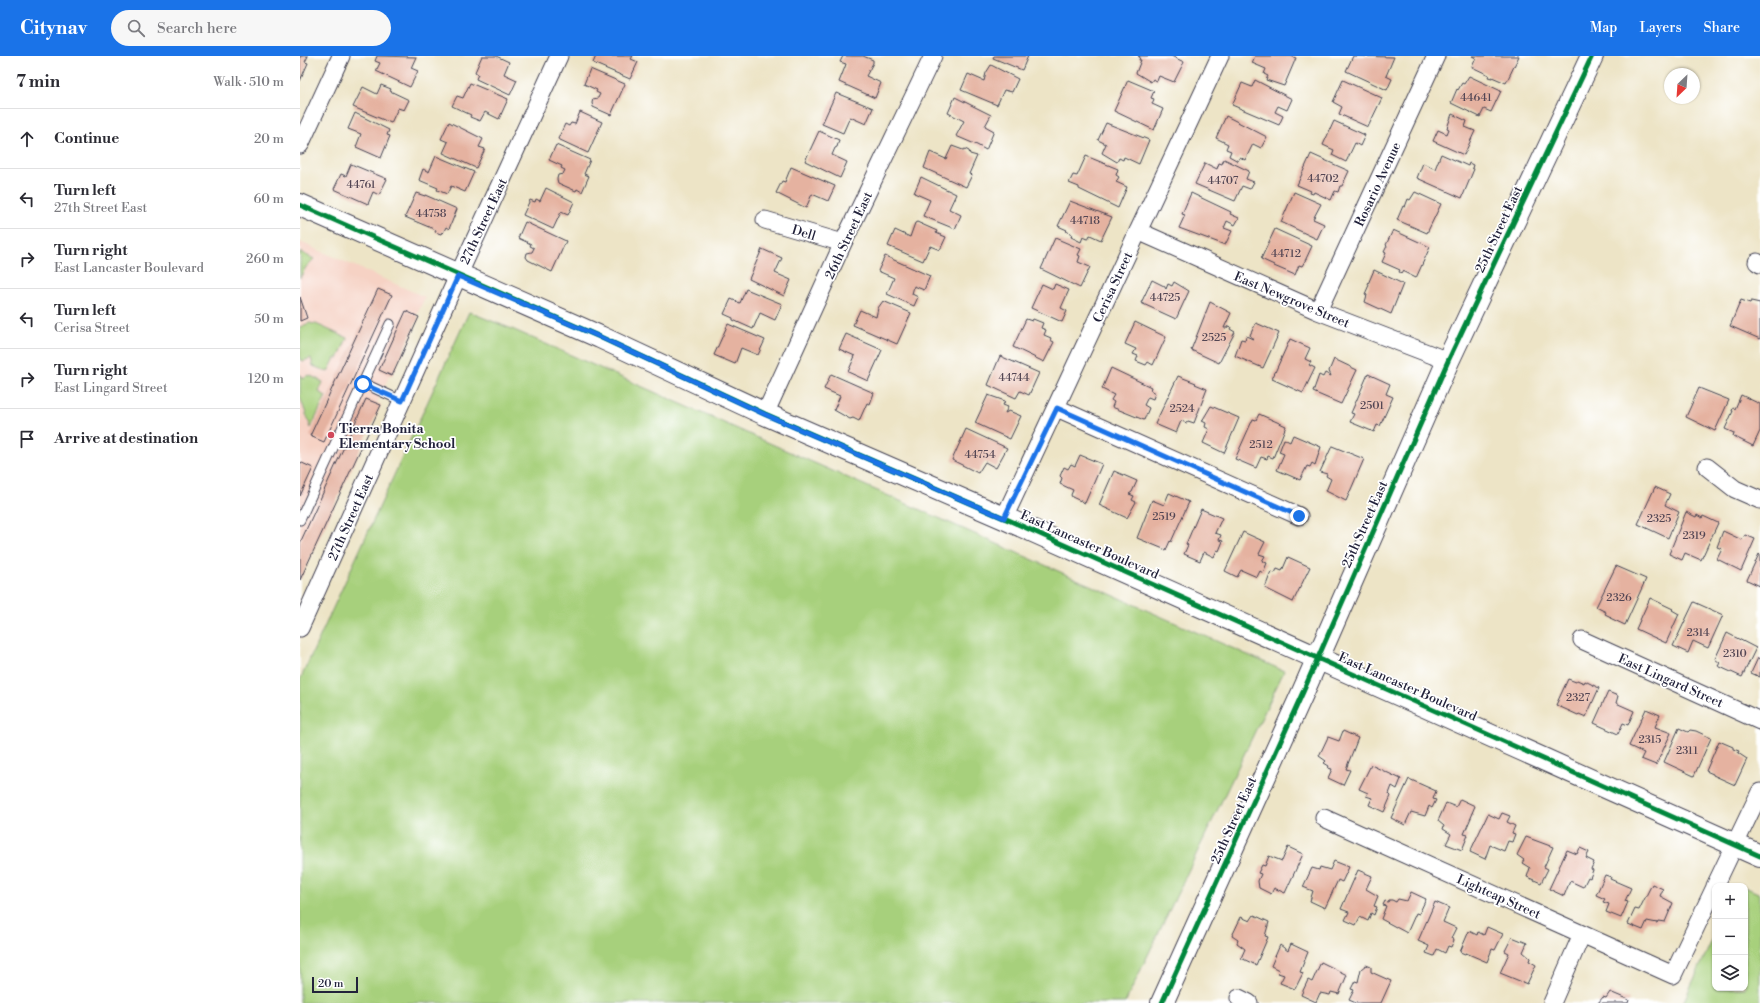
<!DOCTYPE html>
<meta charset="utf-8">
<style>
:root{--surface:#fff;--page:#f7f7f7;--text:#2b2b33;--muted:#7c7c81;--line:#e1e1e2;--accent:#1a73e8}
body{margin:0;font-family:"Libre Bodoni",serif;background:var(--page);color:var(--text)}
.controls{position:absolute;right:12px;bottom:12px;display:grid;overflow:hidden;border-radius:8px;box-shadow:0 1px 3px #0004}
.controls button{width:36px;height:36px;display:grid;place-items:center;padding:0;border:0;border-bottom:1px solid var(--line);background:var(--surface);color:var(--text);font:20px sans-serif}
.compass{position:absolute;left:1364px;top:12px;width:36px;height:36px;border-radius:50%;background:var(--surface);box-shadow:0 1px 3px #0004;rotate:205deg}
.scale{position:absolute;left:12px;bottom:10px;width:46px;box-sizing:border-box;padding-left:4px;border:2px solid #22223b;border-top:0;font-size:11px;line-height:14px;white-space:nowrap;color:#22223b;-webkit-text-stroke:3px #fff;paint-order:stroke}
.stop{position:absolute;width:12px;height:12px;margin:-9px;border:3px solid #1a73e8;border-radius:50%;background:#fff}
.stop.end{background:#1a73e8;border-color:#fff;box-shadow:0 1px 4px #0008}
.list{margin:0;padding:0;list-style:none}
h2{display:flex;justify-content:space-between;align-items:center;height:52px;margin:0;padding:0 16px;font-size:17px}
h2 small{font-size:13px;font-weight:400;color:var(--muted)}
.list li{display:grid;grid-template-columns:26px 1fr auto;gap:12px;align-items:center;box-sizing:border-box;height:60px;padding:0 16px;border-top:1px solid var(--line)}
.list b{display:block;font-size:15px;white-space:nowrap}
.list p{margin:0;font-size:13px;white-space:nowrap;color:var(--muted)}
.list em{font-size:13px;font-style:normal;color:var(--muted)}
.icon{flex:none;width:22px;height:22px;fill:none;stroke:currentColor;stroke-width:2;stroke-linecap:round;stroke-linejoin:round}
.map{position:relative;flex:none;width:1460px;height:947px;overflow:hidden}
header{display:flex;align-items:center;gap:24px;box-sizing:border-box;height:56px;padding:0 20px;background:var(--accent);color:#fff}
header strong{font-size:19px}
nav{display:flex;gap:22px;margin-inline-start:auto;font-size:14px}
.search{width:280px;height:36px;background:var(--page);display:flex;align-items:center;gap:10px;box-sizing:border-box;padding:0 14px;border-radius:22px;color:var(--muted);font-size:15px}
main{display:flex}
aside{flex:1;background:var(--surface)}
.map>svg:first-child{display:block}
</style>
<header>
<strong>Citynav</strong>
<div class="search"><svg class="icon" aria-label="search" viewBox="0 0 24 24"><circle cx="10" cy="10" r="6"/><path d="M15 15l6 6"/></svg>Search here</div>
<nav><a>Map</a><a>Layers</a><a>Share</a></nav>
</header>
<main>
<aside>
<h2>7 min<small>Walk · 510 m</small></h2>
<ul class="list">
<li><svg class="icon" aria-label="ahead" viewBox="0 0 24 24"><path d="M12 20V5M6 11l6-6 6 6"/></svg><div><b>Continue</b></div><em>20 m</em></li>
<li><svg class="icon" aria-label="left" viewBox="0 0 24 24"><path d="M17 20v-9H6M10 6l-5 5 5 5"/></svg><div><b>Turn left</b><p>27th Street East</p></div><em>60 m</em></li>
<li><svg class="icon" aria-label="right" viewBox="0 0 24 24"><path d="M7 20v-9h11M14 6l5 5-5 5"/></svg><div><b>Turn right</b><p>East Lancaster Boulevard</p></div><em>260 m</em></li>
<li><svg class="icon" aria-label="left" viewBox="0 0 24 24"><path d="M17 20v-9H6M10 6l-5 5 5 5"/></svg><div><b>Turn left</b><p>Cerisa Street</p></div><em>50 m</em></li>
<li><svg class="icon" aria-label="right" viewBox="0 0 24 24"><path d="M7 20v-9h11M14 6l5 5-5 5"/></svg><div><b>Turn right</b><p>East Lingard Street</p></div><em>120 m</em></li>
<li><svg class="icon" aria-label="arrive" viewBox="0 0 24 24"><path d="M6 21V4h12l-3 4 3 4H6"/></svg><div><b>Arrive at destination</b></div></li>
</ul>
</aside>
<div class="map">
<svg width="1460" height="947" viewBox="0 0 1460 947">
<rect width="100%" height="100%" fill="#fff"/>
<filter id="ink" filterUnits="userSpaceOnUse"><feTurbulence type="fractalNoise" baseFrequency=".025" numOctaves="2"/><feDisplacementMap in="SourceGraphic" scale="8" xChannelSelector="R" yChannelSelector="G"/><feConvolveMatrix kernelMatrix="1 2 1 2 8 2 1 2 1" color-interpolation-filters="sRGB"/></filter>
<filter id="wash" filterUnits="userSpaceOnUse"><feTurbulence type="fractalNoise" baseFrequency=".012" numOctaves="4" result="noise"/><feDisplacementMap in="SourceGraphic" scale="16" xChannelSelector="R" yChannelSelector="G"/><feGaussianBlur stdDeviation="0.9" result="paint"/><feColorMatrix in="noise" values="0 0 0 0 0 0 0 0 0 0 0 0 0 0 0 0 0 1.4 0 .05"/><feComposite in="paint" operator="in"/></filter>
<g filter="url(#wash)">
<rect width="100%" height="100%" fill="#ede4c6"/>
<path fill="#f6d2c4" d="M0 186 125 241 0 517Z"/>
<path fill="#a7d07c" stroke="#64795c" d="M0 196 14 203 6 211 0 222Z
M169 256 212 273 984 615 825 947H0V624Z
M9 267 16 268 47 282 38 303 35 302 28 316 13 310 11 302 3 305 0 304V271Z
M0 318 2 322 9 319 23 326 19 336 26 340 11 372 0 341Z
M1445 831 1460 838V947H1383L1415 878V932H1445Z"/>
<g id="blocks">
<path fill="#e5b2a0" d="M0 0H8L5 6 8 7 0 25Z
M77 0 116 1 111 12 118 15 110 31 76 15 80 7 75 5Z
M182 0H196L209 6 204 18 217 24 210 39 176 23 178 18 175 16Z
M296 0H333L331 3 338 6 330 23 293 7Z
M543 0H563L573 4V7L566 20 581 27 575 42 539 26 545 11 546 8 540 6Z
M694 0H728L722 14 693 2Z
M838 0H871L884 6 874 26 859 20 857 25 853 23 851 26 836 17 841 4H839L840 1Z
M955 0H991L996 2 984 30 966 24 968 20 964 18 966 13 952 7Z
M1053 0 1094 1 1086 20 1092 23 1087 34 1046 15Z
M1172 0H1219L1206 27 1192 21V22L1188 21 1189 19 1172 11 1176 2Z
M691 9 718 23 712 36 704 34 697 49 661 34 668 18 684 25 686 17Z
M290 13 325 28 311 59 293 51 292 47 293 43 298 42 300 38 296 36 297 34 284 28Z
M1169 20 1201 35 1191 56 1184 53 1180 61 1151 47 1157 33 1158 34 1162 27 1164 28Z
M828 24 854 35 851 42 854 43 852 48 863 53 854 74 814 55Z
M955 24 992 43 987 54 978 50 975 56 983 60 979 69 932 49 942 27 952 31Z
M1043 24 1082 42 1068 71 1039 58 1042 51 1033 46Z
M170 27 208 43 199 63 185 56 180 65 170 61 171 59 152 50 157 40 163 42Z
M81 29 91 33 90 35 109 44 104 54 98 52 91 67 53 51 63 31 77 38Z
M536 37 573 52 566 68 550 61 543 77 522 68Z
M655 41 691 59 685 70 694 75 686 94 677 89 656 80 664 65 648 57Z
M280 56 302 66 288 97 258 83 265 68 269 70 271 67 275 68Z
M55 57 89 74 87 79 90 80 81 102 56 91 61 78 48 73Z
M1152 58 1167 65 1165 71 1175 75 1164 99 1133 85 1138 74 1147 78 1149 73 1147 72Z
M926 60 967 81 961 92 953 88 945 104 940 101 938 105 929 100 931 95 926 93 928 88 916 82Z
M1034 65 1065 79 1060 90 1055 87 1046 106 1032 99 1034 94 1023 89Z
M149 66 183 83 179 91 185 93 176 112 143 97 148 86 141 83Z
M806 67 849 84 839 108 824 101 823 104 819 102 817 106 802 97 806 88 798 84Z
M519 75 539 84 537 91 535 92 532 99 547 106 540 122 505 105Z
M256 89 290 104 284 118 289 120 282 136 277 133 276 135 258 127 257 123 258 119 263 118 265 114 261 112 262 110 249 104Z
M652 90 663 94 665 93 669 95 670 98 677 100 669 118 672 119 666 131 624 112 630 96 646 103Z
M1011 98 1049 115 1042 130H1040L1038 136 1035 135 1031 144 1014 136 1013 138 1010 137 1011 135 997 129Z
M1141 98 1168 110 1169 107 1173 109 1172 112 1174 113 1162 142 1117 122 1123 107 1135 113Z
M136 100 174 116 165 136 151 130 147 138 137 134 138 132 119 124 123 113 129 116Z
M786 100 818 113 816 119 819 121 816 126 827 131 818 152 779 133V131L769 127 773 119 777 120Z
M924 103 949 115 946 123 954 126 950 133 942 130 935 145 895 128 905 107 917 113 919 107 922 108Z
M51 108 87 123 79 139 73 136 68 148 34 133 41 118 46 120Z
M491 111 535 130 528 145 512 138 506 152 476 137 482 125 485 126Z
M621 121 656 138 649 153 661 159 655 173 623 160 630 144 614 137Z
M246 132 274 146 268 159 261 156 253 173 223 159 230 144 235 146 236 143 240 145Z
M994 136 1021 148 1013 163 1024 168 1017 183 981 166Z
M1115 136 1141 148 1127 177 1097 164 1103 150 1105 151 1108 143 1110 144Z
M116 137 125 140V139L157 153 149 173 146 171 143 177 142 176 141 178 135 176 136 174 105 161Z
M891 137 931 156 930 158 939 162 935 169 927 165 924 172 932 175 925 189 879 172 885 159 882 158Z
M770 145 812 161 801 184 790 179 788 183 783 181 781 186 771 181 772 178 766 175 767 174 758 170Z
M225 166 266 185 252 216 228 204 226 201 227 197 232 196 234 192 230 190 231 188 218 182Z
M617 166 637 175 636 177 646 181 640 194 630 190 623 205 588 190 595 174 610 181 615 167Z
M975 173 1012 190 1005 205 1002 210 999 209 995 219 974 210V209L961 203Z
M1093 174 1130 191 1116 222 1102 215V217L1099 216 1100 214 1082 206 1086 197 1084 196 1087 190 1086 189Z
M755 182 781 193 778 199 780 200 778 206 790 211 780 232 741 213Z
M462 193 482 202 475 217 491 224 484 240 449 223Z
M585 200 630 220 624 234 614 230 612 238 618 241 614 250 587 238 594 222 578 215Z
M1074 214 1103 228 1091 258 1065 246 1067 239 1065 238 1069 229 1068 228Z
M852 224 864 230 866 233 868 228 872 230 874 226 889 235 876 263 841 247Z
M742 228 753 233 755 228 769 234 761 252 767 255 762 266 731 252Z
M78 233 92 239 24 386 10 380Z
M446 233 482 248 475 264 460 257 453 273 433 264V262L424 258 431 243 440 247Z
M0 241 7 262 0 265Z
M1441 244 1450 247 1451 245 1460 247V283L1430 270Z
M583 245 611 257 597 288 553 269 560 254 576 261 578 252Z
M910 246 931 257 924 272H927L928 270 931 271 930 273 935 276 919 307 891 294Z
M106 255 119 261 92 320 79 314Z
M726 263 732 265 733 263 743 267 741 272 746 274 744 279 751 282 750 284 754 286 744 306 713 291Z
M835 266 866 281 853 309 848 306 846 309 836 305 838 300 833 298 836 293 825 288Z
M956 267 979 277 963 312 935 300 941 283 945 284 946 280 953 283 950 279Z
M428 268 465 284 458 299 441 292 435 308 414 299Z
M546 278 582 294 568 325 548 316 555 300 539 293Z
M990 283 1010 292 1005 303 1011 306 1009 309 1015 312 1003 337 972 323Z
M700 300 739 317 729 339 720 335 716 342 688 329Z
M1034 303 1057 314 1041 348 1013 336 1019 319 1023 321 1025 317 1031 320 1029 315Z
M811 312 851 331 850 334 855 337 853 343 848 341 844 349 849 352 844 364 812 351 814 346 811 344 814 339 802 333Z
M531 318 574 337 570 348 567 347 559 365 553 362 550 363 534 354 540 340 524 333Z
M1068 318 1090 328 1086 338 1093 341 1080 370 1077 369 1074 376 1050 366 1054 358 1051 357Z
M878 320 896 327 895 328 907 333 894 367 888 365 887 367 881 365 876 377 855 368Z
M1399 332 1429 344 1415 375 1386 361Z
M688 339 705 345 703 349 708 351 705 357 709 355 721 360 710 383 675 367Z
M1441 339 1460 348V375L1453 390 1433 380 1434 377 1425 373 1433 355H1432L1433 352 1435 353Z
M66 343 81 349 0 524V487Z
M911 350 939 362 924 397 903 387 909 373 905 371 906 367 902 365Z
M959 358 986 370 973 402 968 400 967 403 961 401 956 412 935 403 953 363 956 364Z
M666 373 707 392 696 412 685 406 678 417 652 404Z
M993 379 1021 391 1015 409 1012 407 1010 411 1007 410 1000 424 977 414 984 398 979 396 984 383 990 386Z
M1032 390 1064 403 1046 445 1026 435 1031 423 1026 420 1027 418 1020 416Z
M780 399 802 408 785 447 772 441 771 439 773 434 760 428 762 422 760 420 764 411 768 413 771 408 775 410Z
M0 406 13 412 0 440Z
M814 415 837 425 832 436 829 438 834 440 832 444 836 446 827 462 799 449Z
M1355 431 1370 438 1365 449 1379 456 1368 482 1338 468Z
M869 437 889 446 871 486 870 485 866 494 837 482 852 444 864 449Z
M901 453 922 462 915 477 921 479 919 484 923 485 919 495 917 494 914 501 904 496 900 505 884 498 888 489 886 488Z
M1386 456 1396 461 1397 459 1402 462 1403 460 1418 467 1401 504 1385 497 1382 504 1369 498Z
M1423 475 1442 484 1445 479 1455 483 1441 515 1417 503 1422 493 1417 491Z
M943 476 965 486 959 498 965 500 962 505 967 507 963 517 960 515 957 521 941 514 937 521 925 515Z
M1459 498 1460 499V530L1447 524Z
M988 501 1010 511 993 546 965 532 971 516 975 517 977 513 982 515Z
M1316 510 1346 523 1325 569 1310 562 1311 561 1305 558 1306 556 1296 551Z
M1350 542 1373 553 1372 554 1379 558 1366 587 1336 573Z
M1394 546 1423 559 1408 592 1393 585 1388 597 1373 590Z
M1427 577 1456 592 1442 621 1418 610 1420 607 1415 603Z
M1458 602 1460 603V621L1451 617Z
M1268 623 1276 626 1277 624 1284 627 1285 625 1299 632 1286 661 1279 658 1278 659 1256 649Z
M1308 636 1318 640 1316 647 1334 655 1328 669 1323 667 1318 678 1294 667Z
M1346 653 1360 659 1355 671 1371 677 1356 709 1341 703 1344 697 1329 690Z
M1379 672 1388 676 1390 674 1396 675 1411 682 1394 720 1364 706Z
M1043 675 1058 682 1046 713 1050 714 1043 729 1028 722 1032 713 1028 712 1029 710 1024 707 1026 705 1019 700 1028 681 1039 685Z
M1419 685 1433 691V693L1439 695 1438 697 1447 703 1435 729 1413 719V718L1406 715Z
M1071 709 1101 723 1097 733 1092 730 1089 738 1091 740 1084 756 1069 749 1072 742 1066 740 1068 737 1059 733Z
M1109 723 1136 735 1133 743 1136 744 1132 752 1129 750 1125 760 1111 756 1105 769 1091 762Z
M1160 743 1175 750 1172 757H1173L1164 778 1168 779 1162 794 1146 788 1151 778 1143 773 1144 770 1138 765 1146 747 1156 751Z
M1202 757 1210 760 1207 766 1215 770 1212 777 1215 778 1212 786 1208 785 1204 795 1190 789 1185 803 1170 796 1188 758 1199 763Z
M1226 781 1253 791 1244 811 1248 813 1241 827 1227 821 1230 812 1222 807 1224 804 1217 799Z
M988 791 1003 798 985 837 974 832 971 838 959 832 958 825 961 818 958 817 962 809 965 810 969 800 982 805Z
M1280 792 1289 796 1286 802 1294 806 1291 813 1293 814 1290 822 1288 821 1283 831 1270 825 1264 840 1249 833 1267 794 1277 798Z
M1034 805 1049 811 1042 826 1038 824 1025 852 1010 845 1013 835 1003 831 1012 812 1019 814 1020 811 1030 814Z
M1058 814 1072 820 1066 833 1078 840 1074 850 1077 851 1074 859 1071 857 1068 865 1060 861 1056 869 1045 864 1049 856 1041 853Z
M1305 819 1311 821 1310 823 1331 832 1325 845 1328 846 1321 862 1306 856 1309 848 1303 846 1305 843 1296 839Z
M1352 828 1363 833 1360 840 1373 847 1365 866 1358 865 1357 867 1347 865 1343 874 1328 868 1335 853 1339 854Z
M1111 836 1126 843 1119 858 1116 857 1107 877 1081 863 1086 850 1083 849 1085 845 1088 846 1089 844H1092L1096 846 1098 843 1107 845Z
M1135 846 1149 852 1143 866 1156 872 1151 882 1154 884 1151 891 1148 890 1145 897 1137 893 1134 900 1126 897 1129 890 1118 885Z
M954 859 969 866 965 880 968 881 956 909 941 902 945 893 937 887 938 884 932 880 941 861 950 865Z
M1187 871 1203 878 1195 894 1192 893 1187 906 1166 897 1165 898 1160 896 1169 875 1177 879 1178 876 1184 879Z
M1212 881 1227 887 1223 896 1230 902 1229 905 1236 909 1227 928 1200 917 1209 897 1205 895Z
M991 888 1008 896 1000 916 1003 917 995 933 980 927 984 919 978 917 979 914 971 910 980 889 988 895Z
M1021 906 1047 919 1039 938 1031 936 1030 939 1020 937 1016 946 1001 939 1008 924 1012 926Z
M1066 909 1071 911V916L1091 925 1081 947H1056L1049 944 1054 934 1051 933 1055 925 1058 926 1061 913Z
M1310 936 1329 944 1328 947H1298L1303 941 1306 942Z"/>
</g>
</g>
<g filter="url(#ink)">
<use href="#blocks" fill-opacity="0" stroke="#403f50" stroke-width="1"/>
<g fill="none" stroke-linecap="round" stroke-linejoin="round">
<defs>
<path id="lane" d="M63 327 102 345
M0 464 90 268"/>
<path id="street" d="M0 89 41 0
M465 164 543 187
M838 175 1018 255 1148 305
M1457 206 1460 208
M1018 255 1136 0
M757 352 999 460
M465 358 543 187 633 0
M1407 411 1435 433 1460 444
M704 462 920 0
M0 572 158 220 259 0
M1282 584 1460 665
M1024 762 1373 919 1415 831
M1415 830 1460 736
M939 942 949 947
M1252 947 1282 878"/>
<path id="secondary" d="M0 149 300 281 465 358 704 462 1460 800
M862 947 1003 636 1148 305 1292 0"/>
</defs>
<use href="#lane" stroke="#403f50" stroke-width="11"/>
<use href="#street" stroke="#403f50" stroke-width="19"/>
<use href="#secondary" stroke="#403f50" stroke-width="24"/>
<use href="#lane" stroke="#fff" stroke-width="9"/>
<use href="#street" stroke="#fff" stroke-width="17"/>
<use href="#secondary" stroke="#fff" stroke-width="22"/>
<defs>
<path id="cycleway" d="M0 149 300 281 465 358 704 462 1460 800
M862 947 1003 636 1148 305 1292 0"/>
</defs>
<use href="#cycleway" stroke="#fff" stroke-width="8"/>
<use href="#cycleway" stroke="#00873e" stroke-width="5"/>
</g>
</g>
<g fill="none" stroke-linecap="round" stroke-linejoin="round" filter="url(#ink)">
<path stroke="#1a73e8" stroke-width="5" d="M63 328 102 345 158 220 300 281 464 358 704 462 757 352 999 460"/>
</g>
<circle fill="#d1495b" stroke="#fff" stroke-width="1.5" cx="31" cy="379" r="4"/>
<g text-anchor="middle" stroke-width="3.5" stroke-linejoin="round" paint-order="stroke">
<g font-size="11" fill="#534654">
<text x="1176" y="45">44641</text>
<text x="1023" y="126">44702</text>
<text x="923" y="128">44707</text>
<text x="61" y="132">44761</text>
<text x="131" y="161">44758</text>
<text x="785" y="168">44718</text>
<text x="986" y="201">44712</text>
<text x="865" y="245">44725</text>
<text x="914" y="285">2525</text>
<text x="714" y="325">44744</text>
<text x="1072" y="353">2501</text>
<text x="882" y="356">2524</text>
<text x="961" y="392">2512</text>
<text x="680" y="402">44754</text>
<text x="864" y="464">2519</text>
<text x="1359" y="466">2325</text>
<text x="1394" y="483">2319</text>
<text x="1319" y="545">2326</text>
<text x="1398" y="580">2314</text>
<text x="1435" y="601">2310</text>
<text x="1278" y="645">2327</text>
<text x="1350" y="687">2315</text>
<text x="1387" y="698">2311</text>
</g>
<g font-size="13" fill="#22223b" stroke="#fff">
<text transform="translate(1077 128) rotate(-65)" y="5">Rosario Avenue</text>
<text transform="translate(183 165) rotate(-65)" y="5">27th Street East</text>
<text transform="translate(1198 173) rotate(-65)" y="5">25th Street East</text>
<text transform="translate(504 176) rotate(17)" y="5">Dell</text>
<text transform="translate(548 179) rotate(-65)" y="5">26th Street East</text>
<text transform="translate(812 231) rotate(-65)" y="5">Cerisa Street</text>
<text transform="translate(992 243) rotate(23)" y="5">East Newgrove Street</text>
<text transform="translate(50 461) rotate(-66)" y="5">27th Street East</text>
<text transform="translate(1064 468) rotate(-66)" y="5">25th Street East</text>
<text transform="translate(790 488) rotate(24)" y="5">East Lancaster Boulevard</text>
<text transform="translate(1371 624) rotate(24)" y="5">East Lingard Street</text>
<text transform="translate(1108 630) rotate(24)" y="5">East Lancaster Boulevard</text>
<text transform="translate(933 764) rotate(-66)" y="5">25th Street East</text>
<text transform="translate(1199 840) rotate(24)" y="5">Lightcap Street</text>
</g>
<g font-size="13" font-weight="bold" fill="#22223b" stroke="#fff" text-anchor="start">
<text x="39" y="377">Tierra Bonita<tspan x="39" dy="15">Elementary School</tspan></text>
</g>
</g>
</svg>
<div class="controls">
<button>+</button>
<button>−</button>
<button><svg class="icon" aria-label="layers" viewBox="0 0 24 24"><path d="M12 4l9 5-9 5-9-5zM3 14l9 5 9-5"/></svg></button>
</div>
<svg class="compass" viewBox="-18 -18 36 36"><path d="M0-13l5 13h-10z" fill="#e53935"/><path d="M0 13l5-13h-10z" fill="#7c7c81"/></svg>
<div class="scale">20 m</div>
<div class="stop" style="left:63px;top:328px"></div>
<div class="stop end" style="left:999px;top:460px"></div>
</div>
</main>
